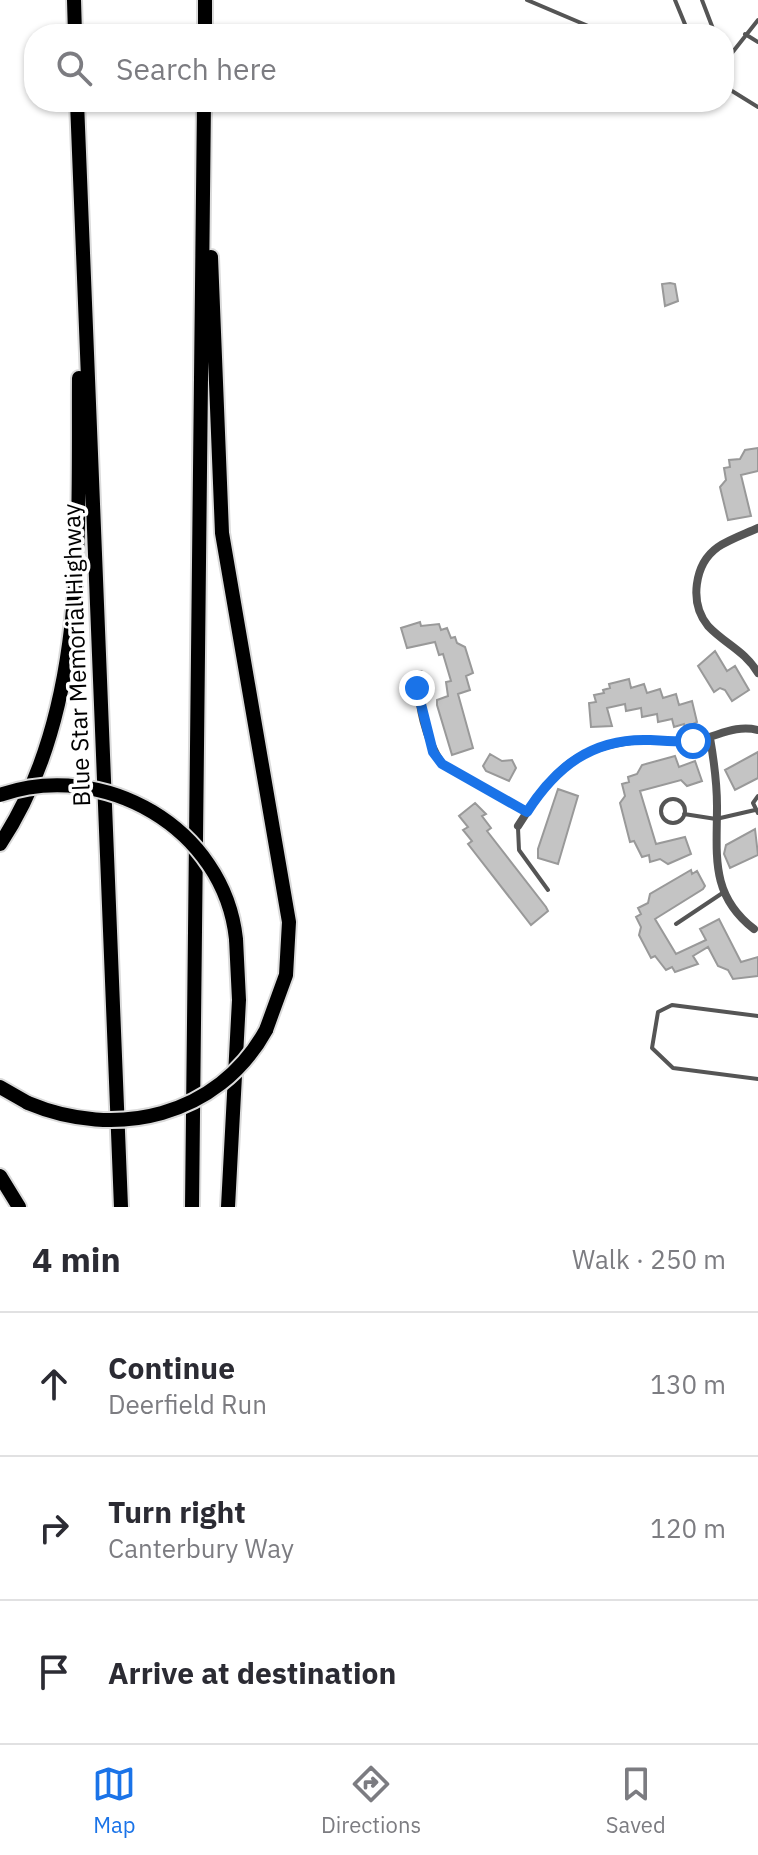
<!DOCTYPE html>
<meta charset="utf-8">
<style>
:root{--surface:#fff;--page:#f7f7f7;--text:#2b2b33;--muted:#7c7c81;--line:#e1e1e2;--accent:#1a73e8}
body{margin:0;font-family:"IBM Plex Sans",sans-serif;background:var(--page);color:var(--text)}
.stop{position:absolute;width:24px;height:24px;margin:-18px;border:6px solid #1a73e8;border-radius:50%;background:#fff}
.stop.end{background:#1a73e8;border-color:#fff;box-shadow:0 2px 8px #0008}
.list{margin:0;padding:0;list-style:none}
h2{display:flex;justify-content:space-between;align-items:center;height:104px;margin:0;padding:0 32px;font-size:34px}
h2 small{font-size:26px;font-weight:400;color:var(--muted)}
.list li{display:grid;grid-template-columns:52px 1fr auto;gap:24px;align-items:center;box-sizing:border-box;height:144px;padding:0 32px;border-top:2px solid var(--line)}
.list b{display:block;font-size:30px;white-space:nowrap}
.list p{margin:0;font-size:26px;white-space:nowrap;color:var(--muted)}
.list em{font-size:26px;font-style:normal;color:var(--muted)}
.icon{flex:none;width:44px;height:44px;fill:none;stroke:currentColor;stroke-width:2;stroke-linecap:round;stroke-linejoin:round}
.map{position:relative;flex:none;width:758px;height:1207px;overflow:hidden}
.search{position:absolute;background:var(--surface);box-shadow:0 2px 6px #0004;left:24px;right:24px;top:24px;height:88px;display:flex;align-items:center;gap:20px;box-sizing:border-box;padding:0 28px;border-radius:32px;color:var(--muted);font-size:30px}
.sheet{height:536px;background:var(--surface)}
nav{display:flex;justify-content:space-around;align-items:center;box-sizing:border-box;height:112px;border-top:2px solid var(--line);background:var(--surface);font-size:22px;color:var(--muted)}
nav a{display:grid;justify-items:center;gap:4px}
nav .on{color:var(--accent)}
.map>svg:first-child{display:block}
</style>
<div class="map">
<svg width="758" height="1207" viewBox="0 0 758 1207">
<rect width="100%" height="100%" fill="#fff"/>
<path fill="#c4c4c4" stroke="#999" stroke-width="2" d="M670 283 675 284 678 301 665 306 662 284Z
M758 448V471L741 475 751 516 728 520 720 487 726 480 724 468 730 467 729 460 740 459 745 450Z
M420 622 421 626 439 624 441 630 447 628 451 638 455 637 457 643 465 647 473 673 466 676 470 690 458 694 473 748 452 755 437 705V700L448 696 446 682 451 681 443 654 439 655 435 642 407 648 401 628Z
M715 651 727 671 735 666 749 690 732 701 725 690 720 688 714 692 698 666Z
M629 679 631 688 644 684 647 693 660 689 663 698 676 694 679 705 692 701 697 722 685 728 684 724 674 727 672 719 658 722 657 714 642 717 641 708 626 711 625 704 607 708 612 726 591 727 589 703 596 702 594 695 604 693 603 690 610 688 609 684Z
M758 752V778L735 790 725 770Z
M490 754 502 761 512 760 516 768 509 781 486 771 483 766Z
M675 756 679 767 695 761 702 781 687 786 681 780 640 791 656 844 685 837 691 854 668 864 660 859 650 862 649 855 642 857 634 841 630 842 620 803 625 796 622 784 629 782 628 777 637 774 642 765Z
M558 789 578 796 558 864 538 858V849Z
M475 803 486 814 482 816 491 828 487 831 546 907 548 911 531 925 468 844 472 841 463 830 468 827 459 816Z
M755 829 758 855 730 868 724 854 726 845Z
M691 870 692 874 697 871 705 886 703 889 655 919 676 954 706 940 700 929 719 919 741 962 758 957V976L733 979 728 970 718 966 708 947 693 956 698 964 675 972 672 967 666 970 655 956 651 958 639 935 641 927 636 917 641 914 638 908 648 903 650 894Z"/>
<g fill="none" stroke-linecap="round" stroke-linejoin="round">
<defs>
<path id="motorway" d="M74 0 75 34
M205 34V0
M77 102 121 1207
M211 257 222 533 289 922 286 975 266 1030
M0 844C88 713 78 530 79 378
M0 1087 28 1103
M0 1176 19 1207
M192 1207 204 102
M228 1207 239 1000 236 939"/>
</defs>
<use href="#motorway" stroke="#dbdbdb" stroke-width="18"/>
<path stroke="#555" stroke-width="4" d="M527 0 607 34
M675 0 689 34
M702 0 715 34
M745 34 758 42
M724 63 758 20
M724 86 758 107
M758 796 753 803 758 813
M661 811a12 12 0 1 1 24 0a12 12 0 1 1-24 0Z
M684 814 716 819 755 810
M518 828 519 850 548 890
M676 924 724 892
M758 1016 672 1005 658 1012 652 1048 673 1068 758 1079"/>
<path stroke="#555" stroke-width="8" d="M758 528C745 534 730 539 718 547 694 564 689 603 708 626 725 644 745 651 758 673
M420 674C415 701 427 742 442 764L527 812
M710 738C714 761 717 783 717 806 717 856 710 895 754 929
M518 826C552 773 575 744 643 740 660 740 676 743 692 741 716 738 733 724 758 730"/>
<use href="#motorway" stroke="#000" stroke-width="14"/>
<defs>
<path id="motorway-bridge" d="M0 795C104 759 224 828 236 939
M28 1103C116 1140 218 1117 266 1030"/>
</defs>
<use href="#motorway-bridge" stroke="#dbdbdb" stroke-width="18" stroke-linecap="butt"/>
<use href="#motorway-bridge" stroke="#000" stroke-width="14"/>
</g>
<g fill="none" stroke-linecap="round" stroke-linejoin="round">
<path stroke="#1a73e8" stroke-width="10" d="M417 688 433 752 442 764 527 812C556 767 592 738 649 740 664 741 678 742 693 741"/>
</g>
<g text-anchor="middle" stroke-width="7" stroke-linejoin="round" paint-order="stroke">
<g font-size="24" fill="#000" stroke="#fff">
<text transform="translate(77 655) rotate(-92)" y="8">Blue Star Memorial Highway</text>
</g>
</g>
</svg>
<div class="stop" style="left:693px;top:741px"></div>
<div class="stop end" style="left:417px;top:688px"></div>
<div class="search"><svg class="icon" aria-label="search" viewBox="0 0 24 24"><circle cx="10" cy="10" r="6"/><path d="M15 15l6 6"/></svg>Search here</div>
</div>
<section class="sheet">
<h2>4 min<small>Walk · 250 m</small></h2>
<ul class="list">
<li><svg class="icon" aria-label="ahead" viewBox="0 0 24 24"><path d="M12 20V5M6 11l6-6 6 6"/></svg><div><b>Continue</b><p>Deerfield Run</p></div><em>130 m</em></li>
<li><svg class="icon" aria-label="right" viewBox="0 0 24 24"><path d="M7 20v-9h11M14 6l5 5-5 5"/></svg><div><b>Turn right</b><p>Canterbury Way</p></div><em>120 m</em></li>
<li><svg class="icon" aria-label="arrive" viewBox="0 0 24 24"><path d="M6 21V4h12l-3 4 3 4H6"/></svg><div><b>Arrive at destination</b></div></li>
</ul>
</section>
<nav>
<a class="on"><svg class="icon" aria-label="map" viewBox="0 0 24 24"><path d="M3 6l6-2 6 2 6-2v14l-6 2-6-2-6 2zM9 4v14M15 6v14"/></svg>Map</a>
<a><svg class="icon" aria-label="directions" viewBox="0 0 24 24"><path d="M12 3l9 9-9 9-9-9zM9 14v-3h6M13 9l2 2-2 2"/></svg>Directions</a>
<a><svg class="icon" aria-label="saved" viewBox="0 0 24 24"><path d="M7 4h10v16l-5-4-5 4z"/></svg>Saved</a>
</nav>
